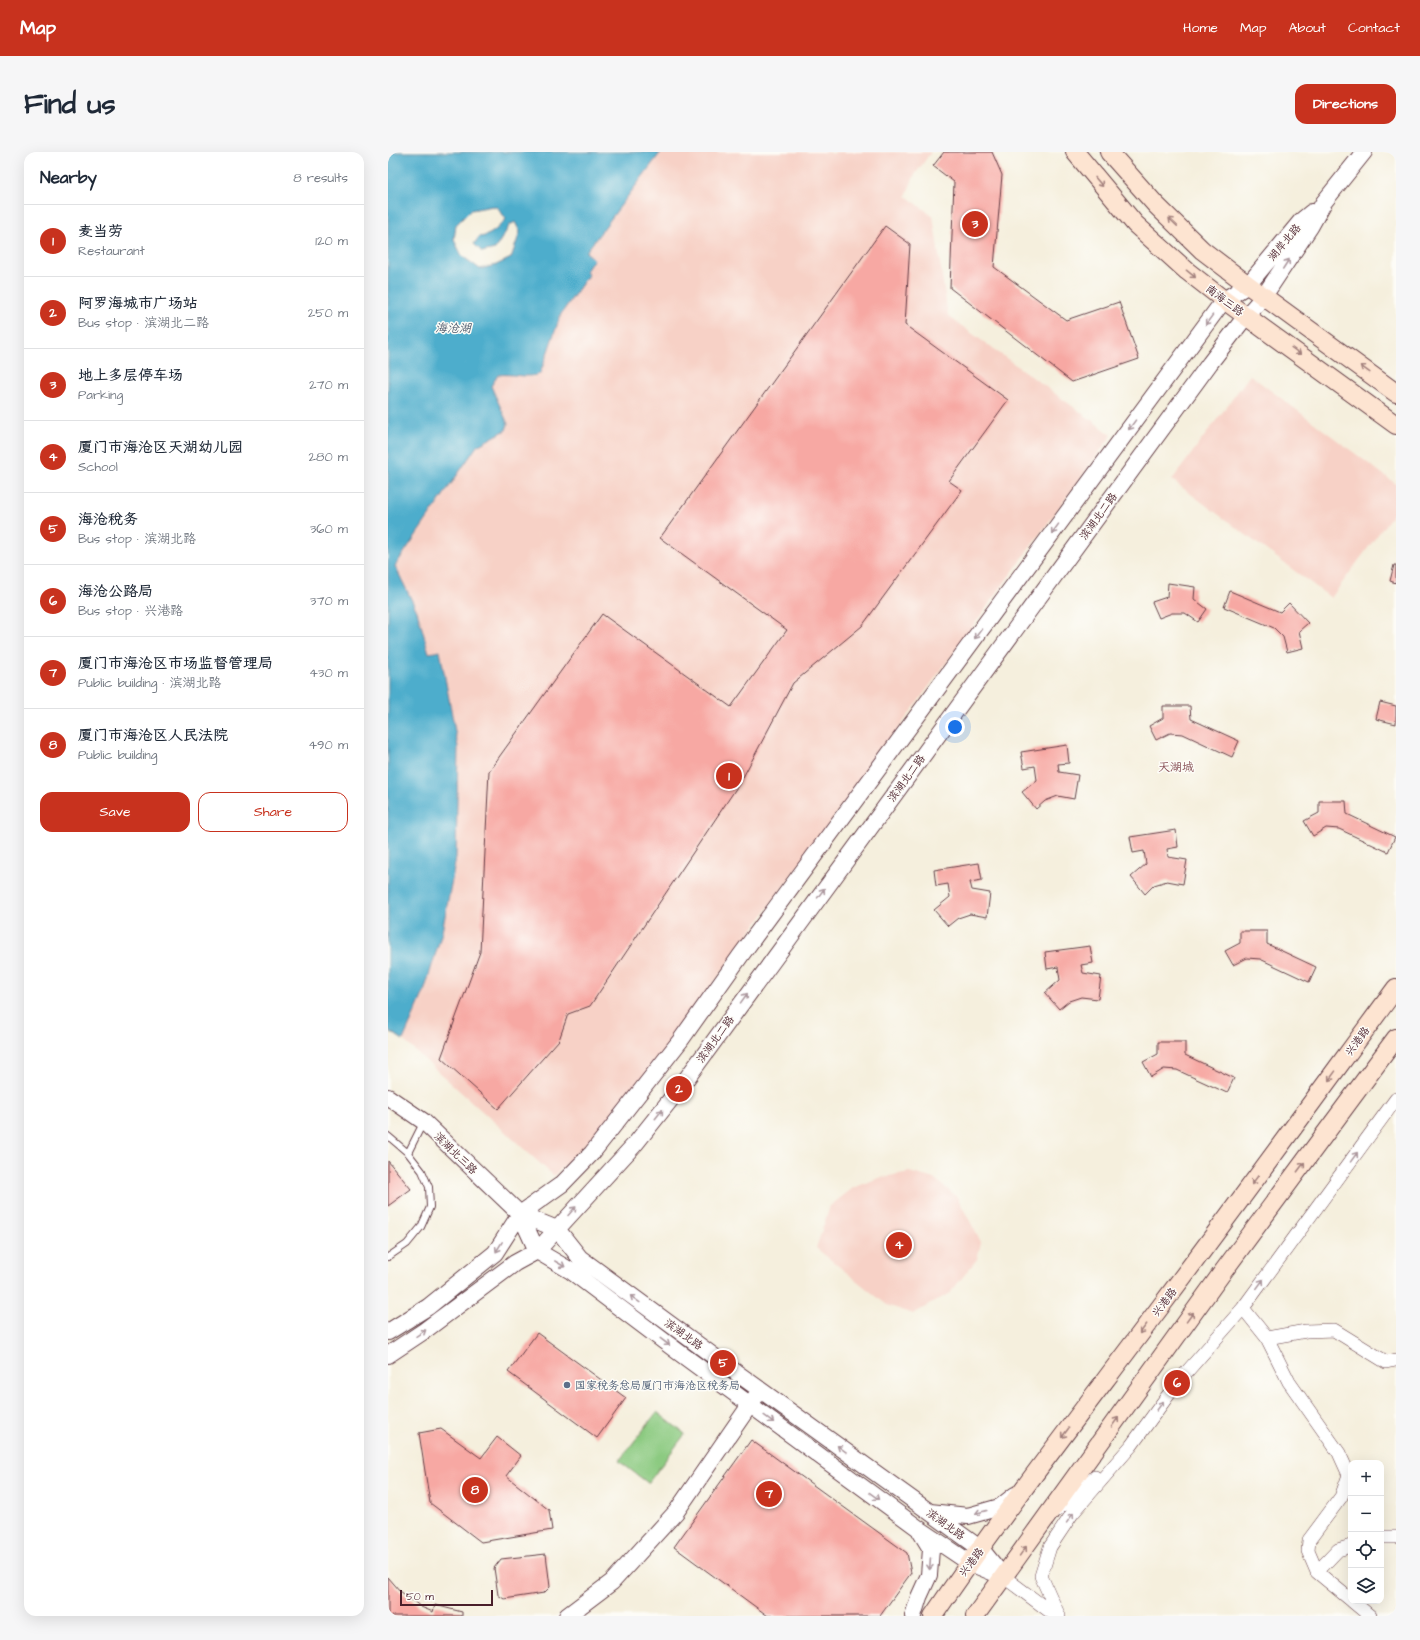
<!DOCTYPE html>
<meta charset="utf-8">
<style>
:root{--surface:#fff;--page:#f6f6f7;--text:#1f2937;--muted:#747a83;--line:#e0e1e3;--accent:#c8321e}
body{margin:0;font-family:"Architects Daughter","LXGW WenKai TC",sans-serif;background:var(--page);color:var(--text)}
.controls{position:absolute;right:12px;bottom:12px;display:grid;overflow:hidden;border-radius:8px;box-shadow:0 4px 16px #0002}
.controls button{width:36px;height:36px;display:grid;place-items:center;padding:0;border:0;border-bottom:1px solid var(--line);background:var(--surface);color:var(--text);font:20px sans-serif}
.scale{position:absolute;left:12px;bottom:10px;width:93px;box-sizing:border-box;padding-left:4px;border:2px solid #4a1f2b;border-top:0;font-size:11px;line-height:14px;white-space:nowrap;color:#4a1f2b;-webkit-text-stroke:3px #fdfcf7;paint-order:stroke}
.you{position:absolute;left:567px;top:575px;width:14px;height:14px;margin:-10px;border:3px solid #fff;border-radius:50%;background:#1a73e8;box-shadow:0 0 0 6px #1a73e833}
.badge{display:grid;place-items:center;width:26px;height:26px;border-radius:50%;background:var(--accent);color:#fff;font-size:13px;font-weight:700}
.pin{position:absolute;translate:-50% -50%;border:2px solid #fff;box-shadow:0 1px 4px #0006}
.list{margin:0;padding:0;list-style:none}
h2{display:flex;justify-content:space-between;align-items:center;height:52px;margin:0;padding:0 16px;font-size:17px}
h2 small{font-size:13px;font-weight:400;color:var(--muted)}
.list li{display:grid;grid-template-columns:26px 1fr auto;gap:12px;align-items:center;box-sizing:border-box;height:72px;padding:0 16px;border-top:1px solid var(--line)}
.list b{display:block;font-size:15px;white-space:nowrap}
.list p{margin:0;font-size:13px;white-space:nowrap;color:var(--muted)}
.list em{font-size:13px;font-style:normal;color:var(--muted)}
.actions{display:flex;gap:8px;padding:12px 16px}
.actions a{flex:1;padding:9px 0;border:1px solid var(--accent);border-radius:12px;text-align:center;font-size:14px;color:var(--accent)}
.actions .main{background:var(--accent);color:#fff}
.icon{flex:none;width:22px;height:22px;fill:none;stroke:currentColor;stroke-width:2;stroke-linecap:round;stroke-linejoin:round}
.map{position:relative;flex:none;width:1008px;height:1464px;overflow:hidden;border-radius:12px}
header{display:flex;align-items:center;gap:24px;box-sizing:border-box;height:56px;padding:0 20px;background:var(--accent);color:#fff}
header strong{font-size:19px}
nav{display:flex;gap:22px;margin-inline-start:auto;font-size:14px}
.intro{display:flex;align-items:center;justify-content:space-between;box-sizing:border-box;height:96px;padding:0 24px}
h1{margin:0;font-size:28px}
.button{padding:10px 18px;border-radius:12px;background:var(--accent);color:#fff;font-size:14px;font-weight:700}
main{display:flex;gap:24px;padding:0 24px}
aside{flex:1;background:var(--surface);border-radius:12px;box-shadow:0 4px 16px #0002}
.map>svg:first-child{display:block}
</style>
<header>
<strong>Map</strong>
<nav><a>Home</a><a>Map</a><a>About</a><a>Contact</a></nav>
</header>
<div class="intro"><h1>Find us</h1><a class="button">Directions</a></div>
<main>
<aside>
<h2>Nearby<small>8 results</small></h2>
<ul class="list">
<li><span class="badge">1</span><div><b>麦当劳</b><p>Restaurant</p></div><em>120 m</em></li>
<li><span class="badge">2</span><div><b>阿罗海城市广场站</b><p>Bus stop · 滨湖北二路</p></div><em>250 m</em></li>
<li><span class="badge">3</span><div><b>地上多层停车场</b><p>Parking</p></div><em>270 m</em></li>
<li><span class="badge">4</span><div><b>厦门市海沧区天湖幼儿园</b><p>School</p></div><em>280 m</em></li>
<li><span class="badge">5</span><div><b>海沧税务</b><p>Bus stop · 滨湖北路</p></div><em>360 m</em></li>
<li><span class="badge">6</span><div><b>海沧公路局</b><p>Bus stop · 兴港路</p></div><em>370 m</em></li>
<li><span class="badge">7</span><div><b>厦门市海沧区市场监督管理局</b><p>Public building · 滨湖北路</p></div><em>430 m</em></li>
<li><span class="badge">8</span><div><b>厦门市海沧区人民法院</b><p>Public building</p></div><em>490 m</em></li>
</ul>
<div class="actions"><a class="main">Save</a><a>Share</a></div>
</aside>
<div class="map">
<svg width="1008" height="1464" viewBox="0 0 1008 1464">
<rect width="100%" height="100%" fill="#fdfcf7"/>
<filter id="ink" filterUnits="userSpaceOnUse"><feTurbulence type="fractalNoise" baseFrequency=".025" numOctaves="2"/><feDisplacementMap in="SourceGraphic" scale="8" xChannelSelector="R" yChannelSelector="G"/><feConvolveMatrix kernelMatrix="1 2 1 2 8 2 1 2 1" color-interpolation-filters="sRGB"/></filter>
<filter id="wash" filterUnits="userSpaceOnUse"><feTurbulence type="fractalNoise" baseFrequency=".012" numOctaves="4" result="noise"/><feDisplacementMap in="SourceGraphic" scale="16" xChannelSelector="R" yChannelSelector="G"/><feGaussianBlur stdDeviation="0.9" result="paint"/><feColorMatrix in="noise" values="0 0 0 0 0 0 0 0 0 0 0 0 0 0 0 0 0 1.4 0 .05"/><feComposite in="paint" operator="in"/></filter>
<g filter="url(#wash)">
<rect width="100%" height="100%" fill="#f5efdd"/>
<path fill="#f7d1c6" d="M273 0H441L445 2 447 0H543L526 24 518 44 545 64 560 164 724 283 236 954 166 1024 15 888 36 840 54 780 68 706 52 499 41 501 29 459 7 415 89 294 118 278 120 271 103 234 110 223 118 222 144 225 152 222 173 162 197 119 198 101Z
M862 223 1008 332V358L943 446 784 328Z
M521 1020 547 1027 569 1045 593 1090 589 1107 562 1141 525 1162 499 1153 428 1096 442 1054 465 1036 491 1026Z"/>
<path fill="#8cca81" stroke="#6b7456" d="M269 1260 297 1282 260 1331 231 1309Z"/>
<path fill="#4eadcc" stroke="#4c667c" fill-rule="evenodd" d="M0 0H273L198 100 206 107 198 119 201 122 173 162 152 222C138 227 124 221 110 223L103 234 120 272 118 278 89 294 7 414 29 459 41 501 52 499 70 595 68 706 54 780 36 840 15 888 0 878ZM105 54 110 56 118 67C110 76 103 84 91 85L86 92 94 100 107 97 122 73 127 70 132 80 123 106 108 113 92 117 74 104 66 88 68 73 83 58Z"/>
<g id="blocks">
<path fill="#f7a8a3" d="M556 0H604L614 23 606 115 678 168 731 150 751 207 684 230 562 136 566 30 545 14Z
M497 74 522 92 517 173 620 248 561 329 574 338 474 474 405 531 353 629 202 854 180 862 171 888 110 957 53 906 92 800 101 619 214 462 343 555 399 478 272 386Z
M1006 413H1008V431L1002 429Z
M780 431 807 435 806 447 819 457 810 470 797 461H784L771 466 764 450 779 445Z
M842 439 892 460 901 451 920 471 911 479 915 496 899 500 895 485 886 476 836 455Z
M992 550 1008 554V572L988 567Z
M775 554H802L803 567 851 589 844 605 795 582 782 581 768 588 761 574 775 566Z
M679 593 681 611 670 612 671 620 690 623 686 647 670 644 657 649 648 657 634 640 649 628 647 614 636 616 633 600Z
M931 649H958L959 662 1007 685 1000 700 951 677 938 676 925 684 916 669 931 661Z
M788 678 790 695 779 697 780 705 799 708 795 732 779 729 766 733 757 742 743 725 758 712 756 699 745 701 742 685Z
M591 711 594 728 582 730 584 738 602 741 599 765 582 762 570 766 560 774 546 758 562 745 560 732 548 734 546 718Z
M852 779H879V792L928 815 921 830 872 807 859 806 845 813 837 799 852 791Z
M702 794 705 811 693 813 695 821 713 824 710 847 693 845 681 849 671 857 657 841 672 828 670 815 659 817 657 800Z
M770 890H797V903L846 926 839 941 789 918 776 917 763 925 755 910 770 902Z
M0 1009 23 1037 0 1054Z
M149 1181 238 1246 209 1286 120 1220Z
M53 1277 93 1306 109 1285 133 1304 118 1324 161 1358 164 1378 93 1390 42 1351 31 1281Z
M363 1288 519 1401 523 1421 492 1464H380L286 1395Z
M158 1402 162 1435 156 1441 116 1447 110 1443 106 1416 113 1407Z
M0 1425 12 1439 33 1455 45 1460 47 1453 74 1460V1464H0Z"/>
</g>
</g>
<g filter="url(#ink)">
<use href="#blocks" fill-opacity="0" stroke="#643e46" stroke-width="1"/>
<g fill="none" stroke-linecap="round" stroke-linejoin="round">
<defs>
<path id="service" d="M0 984 20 1001 34 1019 41 1035 42 1055 33 1075 19 1092 0 1105
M20 1001 35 971"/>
<path id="minor" d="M855 1156 879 1186 901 1230 951 1301 961 1323 953 1345 921 1388 920 1399 929 1420 963 1448
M879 1186 918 1179 946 1178 998 1210 1008 1208
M669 1358 707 1325
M993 1385H1008
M929 1420 950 1398 963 1394
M616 1425 668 1464
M964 1449 982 1464
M671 1464 653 1424 662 1395 684 1362 743 1294 789 1231 855 1156 1008 947"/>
<path id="tertiary" d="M0 945 35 969 132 1062 149 1099 183 1119 289 1199 530 1376 582 1411 616 1425
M132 1062 169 1077 192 1106 335 1211 593 1397 614 1423
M0 1180 40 1155 107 1101 132 1062 174 1032 204 1001 292 889 353 803 836 148 860 133 913 69 924 60
M0 1203 36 1179 127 1111 149 1099 248 991 291 937 822 211 858 164 876 144 922 75 936 50 976 0
M542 1360 580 1364 612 1355 627 1343
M179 1464 224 1430 288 1360 368 1244
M525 1464 531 1445 541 1423 543 1397 532 1379"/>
<path id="secondary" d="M687 0 747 72 799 119 836 148 1008 273
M721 0 768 53 814 98 860 133 1008 241
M545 1464C617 1358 696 1257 773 1154 852 1049 930 942 1008 836
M587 1464 834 1121 1008 886"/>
</defs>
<use href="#service" stroke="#643e46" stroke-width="8"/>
<use href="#minor" stroke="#643e46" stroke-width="14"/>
<use href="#tertiary" stroke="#643e46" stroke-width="18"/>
<use href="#secondary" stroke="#643e46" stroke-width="20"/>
<use href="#service" stroke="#fff" stroke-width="6"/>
<use href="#minor" stroke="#fff" stroke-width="13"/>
<use href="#tertiary" stroke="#fff" stroke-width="16"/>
<use href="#secondary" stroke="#fde4d1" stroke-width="18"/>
</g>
<defs><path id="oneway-shaft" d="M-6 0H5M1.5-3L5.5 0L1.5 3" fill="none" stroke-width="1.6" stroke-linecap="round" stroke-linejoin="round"/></defs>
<g stroke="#a4827e">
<use href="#oneway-shaft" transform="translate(711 30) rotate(50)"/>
<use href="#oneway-shaft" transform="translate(785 70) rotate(-136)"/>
<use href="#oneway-shaft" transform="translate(803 122) rotate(39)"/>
<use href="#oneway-shaft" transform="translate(908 199) rotate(36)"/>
<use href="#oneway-shaft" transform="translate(977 217) rotate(-144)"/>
<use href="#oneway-shaft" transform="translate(944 924) rotate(126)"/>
<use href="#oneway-shaft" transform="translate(913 1015) rotate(-53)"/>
<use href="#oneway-shaft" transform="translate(867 1028) rotate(126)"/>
<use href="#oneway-shaft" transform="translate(802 1165) rotate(-54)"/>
<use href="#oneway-shaft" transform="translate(755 1177) rotate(127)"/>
<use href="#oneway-shaft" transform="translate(727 1270) rotate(-54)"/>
<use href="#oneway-shaft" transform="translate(677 1281) rotate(127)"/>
<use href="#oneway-shaft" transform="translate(635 1399) rotate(-55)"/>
</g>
<g stroke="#ae9aa0">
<use href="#oneway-shaft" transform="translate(898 112) rotate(-57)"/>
<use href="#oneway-shaft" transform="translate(821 168) rotate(126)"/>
<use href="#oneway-shaft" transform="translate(744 273) rotate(126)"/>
<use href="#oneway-shaft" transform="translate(667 377) rotate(126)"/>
<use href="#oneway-shaft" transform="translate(590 482) rotate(126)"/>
<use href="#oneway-shaft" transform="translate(433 741) rotate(-54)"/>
<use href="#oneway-shaft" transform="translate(356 846) rotate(-54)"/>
<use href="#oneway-shaft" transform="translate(271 962) rotate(-51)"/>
<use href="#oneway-shaft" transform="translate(966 1005) rotate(-54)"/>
<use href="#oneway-shaft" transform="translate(184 1059) rotate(-48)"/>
<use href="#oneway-shaft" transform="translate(111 1095) rotate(122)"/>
<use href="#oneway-shaft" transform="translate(172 1112) rotate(30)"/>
<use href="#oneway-shaft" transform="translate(872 1132) rotate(-54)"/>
<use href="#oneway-shaft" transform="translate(247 1147) rotate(-144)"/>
<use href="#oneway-shaft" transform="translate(33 1181) rotate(-34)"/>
<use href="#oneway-shaft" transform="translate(277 1190) rotate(37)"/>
<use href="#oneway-shaft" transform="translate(772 1254) rotate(-54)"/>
<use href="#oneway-shaft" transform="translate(381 1267) rotate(36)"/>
<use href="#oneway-shaft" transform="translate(454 1297) rotate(-144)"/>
<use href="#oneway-shaft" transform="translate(486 1344) rotate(36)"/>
<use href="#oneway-shaft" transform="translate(593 1360) rotate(165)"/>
<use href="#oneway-shaft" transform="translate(682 1366) rotate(-55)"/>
<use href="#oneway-shaft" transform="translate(542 1412) rotate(94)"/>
</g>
</g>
<circle fill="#5c6f8a" stroke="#fdfcf7" stroke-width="1.5" cx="179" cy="1233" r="4"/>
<g text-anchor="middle" stroke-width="3" stroke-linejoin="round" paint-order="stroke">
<g font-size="11" fill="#4a1f2b" stroke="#fdfcf7">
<text transform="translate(896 90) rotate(-50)" y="4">湖岸北路</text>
<text transform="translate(837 148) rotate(37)" y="4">南海三路</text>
<text transform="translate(710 364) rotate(-54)" y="4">滨湖北二路</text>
<text transform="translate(518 626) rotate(-54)" y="4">滨湖北二路</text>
<text transform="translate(327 887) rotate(-54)" y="4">滨湖北二路</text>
<text transform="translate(969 889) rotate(-54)" y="4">兴港路</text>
<text transform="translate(68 1001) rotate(44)" y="4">滨湖北三路</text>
<text transform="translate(776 1150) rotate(-53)" y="4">兴港路</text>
<text transform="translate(296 1182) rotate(36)" y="4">滨湖北路</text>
<text transform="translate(558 1372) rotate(36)" y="4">滨湖北路</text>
<text transform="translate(583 1410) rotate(-53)" y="4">兴港路</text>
</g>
<g font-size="11" fill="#4e5e75" stroke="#fdfcf7" text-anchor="start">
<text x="187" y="1237">国家税务总局厦门市海沧区税务局</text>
</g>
<g font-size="12" font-style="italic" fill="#4c586b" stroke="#fdfcf7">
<text x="65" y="180">海沧湖</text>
</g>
<g font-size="12" fill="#874f55" stroke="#fdfcf7">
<text x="788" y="619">天湖城</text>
</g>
</g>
</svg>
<div class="controls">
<button>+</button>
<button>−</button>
<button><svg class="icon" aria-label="locate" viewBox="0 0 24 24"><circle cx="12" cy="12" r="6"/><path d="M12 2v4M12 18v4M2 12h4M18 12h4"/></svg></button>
<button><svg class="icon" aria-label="layers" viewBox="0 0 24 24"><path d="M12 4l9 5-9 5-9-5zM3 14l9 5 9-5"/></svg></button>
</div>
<div class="scale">50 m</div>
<div class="you"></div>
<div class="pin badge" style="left:341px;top:624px">1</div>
<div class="pin badge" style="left:291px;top:937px">2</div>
<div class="pin badge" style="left:587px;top:72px">3</div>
<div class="pin badge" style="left:511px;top:1093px">4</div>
<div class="pin badge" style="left:335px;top:1211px">5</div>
<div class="pin badge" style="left:789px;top:1231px">6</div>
<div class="pin badge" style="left:381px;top:1342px">7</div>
<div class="pin badge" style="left:87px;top:1338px">8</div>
</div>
</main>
